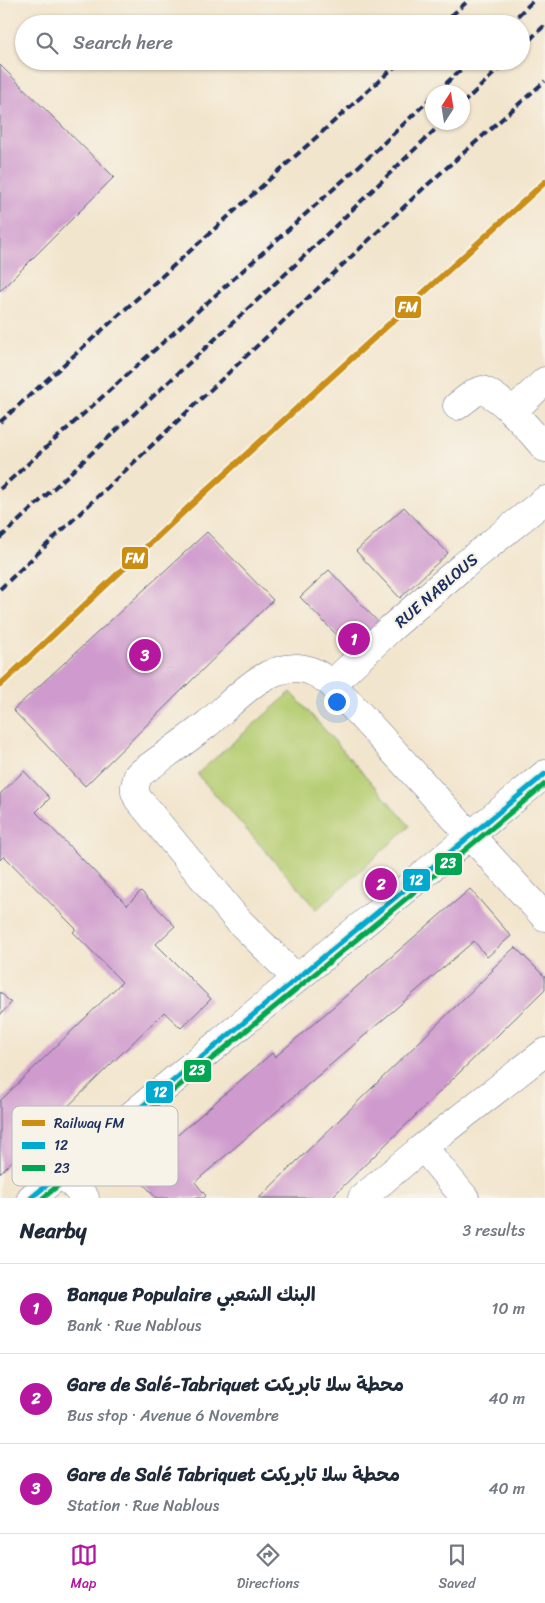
<!DOCTYPE html>
<meta charset="utf-8">
<style>
:root{--surface:#fff;--page:#f6f6f7;--text:#1f2937;--muted:#747a83;--line:#e0e1e3;--accent:#b5179e}
body{margin:0;font-family:Sriracha,"Playpen Sans Arabic",sans-serif;background:var(--page);color:var(--text)}
.compass{position:absolute;left:425px;top:85px;width:45px;height:45px;border-radius:50%;background:var(--surface);box-shadow:0 1px 4px #0004;rotate:12deg}
.you{position:absolute;left:336px;top:701px;width:18px;height:18px;margin:-12px;border:4px solid #fff;border-radius:50%;background:#1a73e8;box-shadow:0 0 0 8px #1a73e833}
.badge{display:grid;place-items:center;width:32px;height:32px;border-radius:50%;background:var(--accent);color:#fff;font-size:16px;font-weight:700}
.pin{position:absolute;translate:-50% -50%;border:2px solid #fff;box-shadow:0 1px 5px #0006}
.list{margin:0;padding:0;list-style:none}
h2{display:flex;justify-content:space-between;align-items:center;height:65px;margin:0;padding:0 20px;font-size:21px}
h2 small{font-size:16px;font-weight:400;color:var(--muted)}
.list li{display:grid;grid-template-columns:32px 1fr auto;gap:15px;align-items:center;box-sizing:border-box;height:90px;padding:0 20px;border-top:1px solid var(--line)}
.list b{display:block;font-size:19px;white-space:nowrap}
.list p{margin:0;font-size:16px;white-space:nowrap;color:var(--muted)}
.list em{font-size:16px;font-style:normal;color:var(--muted)}
.icon{flex:none;width:28px;height:28px;fill:none;stroke:currentColor;stroke-width:2;stroke-linecap:round;stroke-linejoin:round}
.map{position:relative;flex:none;width:545px;height:1198px;overflow:hidden}
.search{position:absolute;background:var(--surface);box-shadow:0 1px 4px #0004;left:15px;right:15px;top:15px;height:55px;display:flex;align-items:center;gap:12px;box-sizing:border-box;padding:0 18px;border-radius:28px;color:var(--muted);font-size:19px}
.sheet{height:335px;background:var(--surface)}
nav{display:flex;justify-content:space-around;align-items:center;box-sizing:border-box;height:70px;border-top:1px solid var(--line);background:var(--surface);font-size:14px;color:var(--muted)}
nav a{display:grid;justify-items:center;gap:2px}
nav .on{color:var(--accent)}
.map>svg:first-child{display:block}
</style>
<div class="map">
<svg width="545" height="1198" viewBox="0 0 545 1198">
<rect width="100%" height="100%" fill="#f7f3e8"/>
<filter id="ink" filterUnits="userSpaceOnUse"><feTurbulence type="fractalNoise" baseFrequency=".02" numOctaves="2"/><feDisplacementMap in="SourceGraphic" scale="10" xChannelSelector="R" yChannelSelector="G"/><feConvolveMatrix kernelMatrix="1 2 1 2 8 2 1 2 1" color-interpolation-filters="sRGB"/></filter>
<filter id="wash" filterUnits="userSpaceOnUse"><feTurbulence type="fractalNoise" baseFrequency=".0096" numOctaves="4" result="noise"/><feDisplacementMap in="SourceGraphic" scale="20" xChannelSelector="R" yChannelSelector="G"/><feGaussianBlur stdDeviation="1.12" result="paint"/><feColorMatrix in="noise" values="0 0 0 0 0 0 0 0 0 0 0 0 0 0 0 0 0 1.4 0 .05"/><feComposite in="paint" operator="in"/></filter>
<g filter="url(#wash)">
<rect width="100%" height="100%" fill="#f2e5cd"/>
<path fill="#b6cd72" stroke="#687e68" d="M291 692 410 826 317 909 197 774Z"/>
<g id="blocks">
<path fill="#cf9acd" d="M0 65 114 177 0 291Z
M404 507 448 553 400 598 356 551Z
M207 532 273 600 85 786 13 710Z
M329 570 380 624 352 651 300 597Z
M24 771 50 798 36 812 127 905 141 891 175 926 156 944 211 999 181 1028 164 1012 0 1173V1101L122 982 73 932 76 929 4 856 0 860V794Z
M470 889 511 936 487 957 474 941 195 1182 206 1196 204 1198H156L134 1173 272 1053 275 1057Z
M515 947 545 977V989L331 1198H259L493 970 492 969Z
M0 992 11 1003 0 1015Z"/>
</g>
</g>
<g filter="url(#ink)">
<use href="#blocks" fill-opacity="0" stroke="#666f85" stroke-width="1"/>
<g fill="none" stroke-linecap="round" stroke-linejoin="round">
<defs>
<path id="minor" d="M457 406 474 393 482 390C503 397 530 431 545 448
M512 412 545 381
M332 684 390 629 463 566 545 500
M296 978 236 918 138 799 135 792V786L138 775C161 758 184 742 206 725 232 704 261 666 298 668 312 669 321 676 332 684L545 917
M423 1147 465 1198
M63 1173 85 1198
M31 1198 545 774
M362 1198 423 1147 545 1052"/>
</defs>
<use href="#minor" stroke="#666f85" stroke-width="29"/>
<use href="#minor" stroke="#fff" stroke-width="28"/>
<path stroke="#1b2f5e" stroke-width="4" stroke-dasharray="8 4" stroke-linecap="butt" d="M442 24 469 0
M509 24 534 0
M521 48 545 25
M437 92 470 61
M462 104 507 61
M0 422 401 61
M0 489 369 157 432 97
M0 538 294 266 443 122
M0 589 426 186 545 81"/>
<defs>
<path id="bus-1" d="M31 1198 545 774"/>
<path id="bus-2" d="M43 1198 545 784"/>
</defs>
<use href="#bus-1" stroke="#f7f3e8" stroke-width="9"/>
<use href="#bus-2" stroke="#f7f3e8" stroke-width="9"/>
<use href="#bus-1" stroke="#00a9ce" stroke-width="5"/>
<use href="#bus-2" stroke="#00a651" stroke-width="5"/>
<defs>
<path id="rail-1" d="M0 685 192 504 545 182"/>
</defs>
<use href="#rail-1" stroke="#f7f3e8" stroke-width="10"/>
<use href="#rail-1" stroke="#cb8e13" stroke-width="6"/>
</g>
</g>
<g text-anchor="middle" stroke-width="4.5" stroke-linejoin="round" paint-order="stroke">
<g font-size="16" fill="#1b2f5e" stroke="#f7f3e8">
<text transform="translate(436 590) rotate(-41)" y="6">RUE NABLOUS</text>
</g>
</g>
<rect x="12" y="1106" width="166" height="80" rx="8" fill="#f7f3e8" stroke="#b5b8bf" stroke-width="1"/>
<rect x="22" y="1120" width="23" height="6" fill="#cb8e13"/>
<rect x="22" y="1142" width="23" height="7" fill="#00a9ce"/>
<rect x="22" y="1165" width="23" height="6" fill="#00a651"/>
<g font-size="14" fill="#1b2f5e">
<text x="54" y="1128">Railway FM</text>
<text x="54" y="1150">12</text>
<text x="54" y="1173">23</text>
</g>
<g stroke="#f7f3e8" stroke-width="2">
<rect x="394" y="295" width="28" height="24" rx="5" fill="#cb8e13"/>
<rect x="121" y="546" width="28" height="24" rx="5" fill="#cb8e13"/>
<rect x="434" y="852" width="29" height="24" rx="5" fill="#00a651"/>
<rect x="402" y="868" width="29" height="24" rx="5" fill="#00a9ce"/>
<rect x="183" y="1059" width="29" height="24" rx="5" fill="#00a651"/>
<rect x="145" y="1080" width="29" height="24" rx="5" fill="#00a9ce"/>
</g>
<g font-size="14" text-anchor="middle" font-weight="bold" fill="#fff">
<text x="408" y="312">FM</text>
<text x="135" y="563">FM</text>
<text x="448" y="868">23</text>
<text x="416" y="885">12</text>
<text x="197" y="1075">23</text>
<text x="160" y="1097">12</text>
</g>
</svg>
<svg class="compass" viewBox="-18 -18 36 36"><path d="M0-13l5 13h-10z" fill="#e53935"/><path d="M0 13l5-13h-10z" fill="#747a83"/></svg>
<div class="you"></div>
<div class="pin badge" style="left:354px;top:639px">1</div>
<div class="pin badge" style="left:381px;top:884px">2</div>
<div class="pin badge" style="left:145px;top:655px">3</div>
<div class="search"><svg class="icon" aria-label="search" viewBox="0 0 24 24"><circle cx="10" cy="10" r="6"/><path d="M15 15l6 6"/></svg>Search here</div>
</div>
<section class="sheet">
<h2>Nearby<small>3 results</small></h2>
<ul class="list">
<li><span class="badge">1</span><div><b>Banque Populaire البنك الشعبي</b><p>Bank · Rue Nablous</p></div><em>10 m</em></li>
<li><span class="badge">2</span><div><b>Gare de Salé-Tabriquet محطة سلا تابريكت</b><p>Bus stop · Avenue 6 Novembre</p></div><em>40 m</em></li>
<li><span class="badge">3</span><div><b>Gare de Salé Tabriquet محطة سلا تابريكت</b><p>Station · Rue Nablous</p></div><em>40 m</em></li>
</ul>
</section>
<nav>
<a class="on"><svg class="icon" aria-label="map" viewBox="0 0 24 24"><path d="M3 6l6-2 6 2 6-2v14l-6 2-6-2-6 2zM9 4v14M15 6v14"/></svg>Map</a>
<a><svg class="icon" aria-label="directions" viewBox="0 0 24 24"><path d="M12 3l9 9-9 9-9-9zM9 14v-3h6M13 9l2 2-2 2"/></svg>Directions</a>
<a><svg class="icon" aria-label="saved" viewBox="0 0 24 24"><path d="M7 4h10v16l-5-4-5 4z"/></svg>Saved</a>
</nav>
